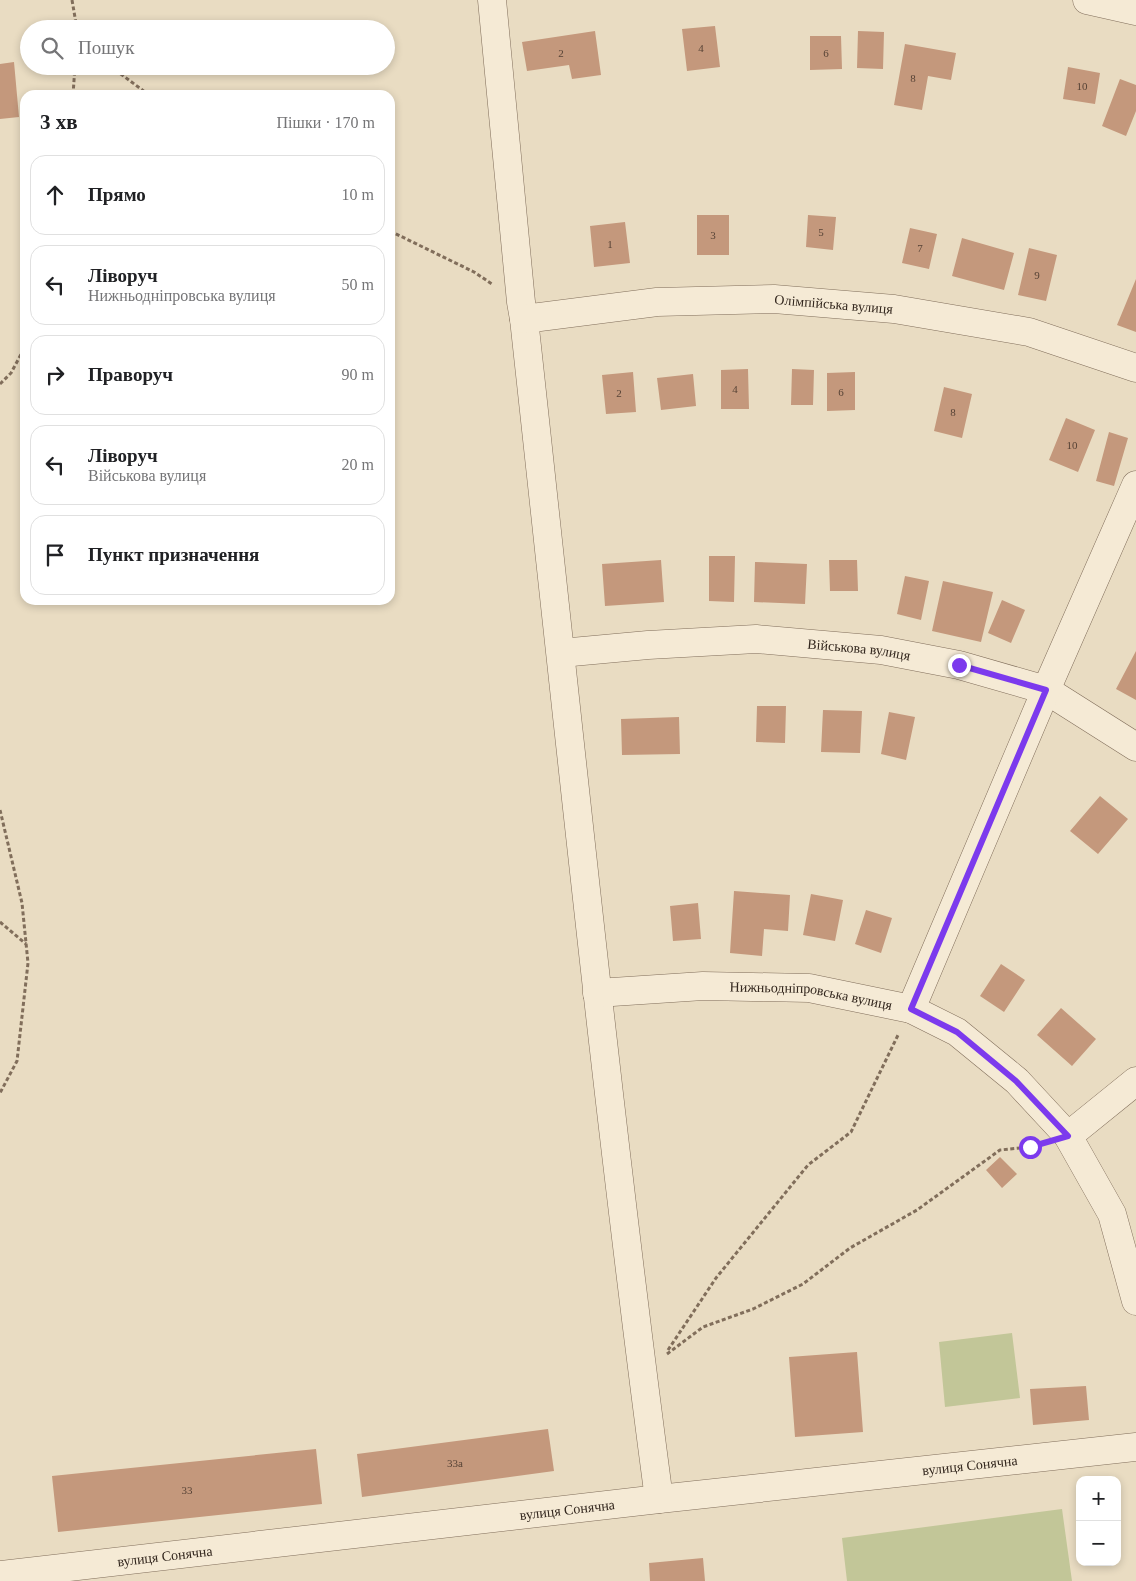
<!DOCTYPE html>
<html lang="uk">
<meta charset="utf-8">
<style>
:root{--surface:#fff;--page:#f2f2f2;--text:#202124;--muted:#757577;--line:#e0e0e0}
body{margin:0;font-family:Georgia,serif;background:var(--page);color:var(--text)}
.controls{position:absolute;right:15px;bottom:15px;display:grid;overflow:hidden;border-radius:10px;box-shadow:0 2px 8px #0003}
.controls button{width:45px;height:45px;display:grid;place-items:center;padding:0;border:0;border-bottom:1px solid var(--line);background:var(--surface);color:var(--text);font:25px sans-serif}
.stop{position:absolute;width:15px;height:15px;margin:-11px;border:4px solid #7c3aed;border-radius:50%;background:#fff}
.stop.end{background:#7c3aed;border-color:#fff;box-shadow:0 1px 5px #0008}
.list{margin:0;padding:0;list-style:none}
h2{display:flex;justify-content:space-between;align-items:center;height:65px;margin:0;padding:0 20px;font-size:21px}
h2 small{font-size:16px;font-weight:400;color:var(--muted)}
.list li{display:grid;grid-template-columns:32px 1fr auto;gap:15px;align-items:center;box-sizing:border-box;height:80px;margin:0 10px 10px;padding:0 10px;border:1px solid var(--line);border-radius:15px}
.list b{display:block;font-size:19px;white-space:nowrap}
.list p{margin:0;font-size:16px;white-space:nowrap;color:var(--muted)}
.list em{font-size:16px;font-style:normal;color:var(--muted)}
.icon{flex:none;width:28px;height:28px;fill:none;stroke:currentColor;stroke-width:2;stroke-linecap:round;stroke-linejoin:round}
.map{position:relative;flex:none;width:1136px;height:1581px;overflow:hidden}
.search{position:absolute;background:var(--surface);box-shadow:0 2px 8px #0003;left:20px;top:20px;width:375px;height:55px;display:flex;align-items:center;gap:12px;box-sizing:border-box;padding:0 18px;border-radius:28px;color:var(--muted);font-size:19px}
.panel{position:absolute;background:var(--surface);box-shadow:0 2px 8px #0003;left:20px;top:90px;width:375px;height:515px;border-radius:15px}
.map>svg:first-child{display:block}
</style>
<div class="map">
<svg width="1136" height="1581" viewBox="0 0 1136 1581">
<rect width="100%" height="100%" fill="#e9dcc2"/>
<path fill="#c2c698" d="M1012 1333 1020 1398 945 1407 939 1342Z
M1062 1509 1072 1581H847L842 1538Z"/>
<path fill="#c4987c" d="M715 26 720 67 687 71 682 29Z
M595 31 601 75 572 79 569 65 527 71 522 42Z
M858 31 884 32 883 69 857 68Z
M810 36H841L842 69 810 70Z
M905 44 956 53 951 80 928 76 922 110 894 105Z
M14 62 19 117 0 119V64Z
M1068 67 1100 73 1095 104 1063 99Z
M1120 79 1136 85V111L1126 136 1102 126Z
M697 215H729V255H697Z
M808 215 836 217 833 250 806 247Z
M625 222 630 263 594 267 590 226Z
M910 228 937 234 929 269 902 263Z
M962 238 1014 253 1004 290 952 276Z
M1029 248 1057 255 1046 301 1018 295Z
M1136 279V332L1117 325Z
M748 369 749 409H721V370Z
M792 369 814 370 813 405H791Z
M633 372 636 412 606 414 602 375Z
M855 372V410L827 411V373Z
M693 374 696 406 661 410 657 378Z
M944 387 972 394 962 438 934 431Z
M1066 418 1095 430 1078 472 1049 460Z
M1109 432 1128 438 1114 486 1096 481Z
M709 556H735L734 602 709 601Z
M661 560 664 602 605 606 602 564Z
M829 560H857L858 591H830Z
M755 562 807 564 805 604 754 602Z
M905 576 929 581 921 620 897 614Z
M943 581 993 592 981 642 932 631Z
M1002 600 1025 610 1011 643 988 633Z
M1136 651V700L1116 689Z
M757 706H786L785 743 756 742Z
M823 710 862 711 860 753 821 752Z
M889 712 915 717 906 760 881 754Z
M679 717 680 754 622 755 621 719Z
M1100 796 1128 819 1098 854 1070 831Z
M734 891 790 895 788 931 764 929 762 956 730 953Z
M811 894 843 900 835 941 803 935Z
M698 903 701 939 673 941 670 906Z
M866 910 892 918 881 953 855 944Z
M1001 964 1025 980 1004 1012 980 996Z
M1061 1008 1096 1039 1072 1066 1037 1035Z
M1000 1157 1017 1174 1002 1188 986 1170Z
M857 1352 863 1432 795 1437 789 1357Z
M1086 1386 1089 1420 1033 1425 1030 1389Z
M548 1429 554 1471 362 1497 357 1454Z
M316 1449 322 1504 58 1532 52 1476Z
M703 1558 705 1581H650L649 1563Z"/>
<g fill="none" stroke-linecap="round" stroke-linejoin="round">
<defs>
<g id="minor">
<path d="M492 0 521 302 524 319C567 712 607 1107 659 1499"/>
<path d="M1087 0 1136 11"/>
<path id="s1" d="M524 319 657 302 774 299 894 309 1029 332 1136 368"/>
<path id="s2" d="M561 653 648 645 756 639 881 650 959 665 1046 690 1136 747"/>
<path id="s3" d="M597 993 703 986 809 988 911 1009 957 1032 1017 1081 1068 1136 1112 1214 1136 1301"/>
<path d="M911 1009 1046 690 1136 485"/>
<path d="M1068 1136 1136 1081"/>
<path id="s4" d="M0 1575 659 1499 1136 1447"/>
</g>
</defs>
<use href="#minor" stroke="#816e5b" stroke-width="29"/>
<path stroke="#816e5b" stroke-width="3" stroke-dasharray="4 2.5" stroke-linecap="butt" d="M72 0 77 29
M110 66 149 95
M73 95 75 66
M390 231 474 272 492 284
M0 384 11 373 25 347
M0 810 22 903 28 963 17 1061 0 1093
M0 922 26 944
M668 1350 716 1278 808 1165 851 1132 899 1033
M667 1354 703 1327 753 1309 803 1284 850 1248 917 1210 1000 1150 1030 1147 1038 1144"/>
<use href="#minor" stroke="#f5ead5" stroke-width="28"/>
</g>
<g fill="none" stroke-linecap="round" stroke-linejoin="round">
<path stroke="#7c3aed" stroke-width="6" d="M959 665 1046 690 911 1009 957 1032 1016 1081 1068 1136 1030 1147"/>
</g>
<g text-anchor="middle" stroke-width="4.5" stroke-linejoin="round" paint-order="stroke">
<g font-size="11" fill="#574336">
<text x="701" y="52">4</text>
<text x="561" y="57">2</text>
<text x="826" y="57">6</text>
<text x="913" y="82">8</text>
<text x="1082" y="90">10</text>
<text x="821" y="236">5</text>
<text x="713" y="239">3</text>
<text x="610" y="248">1</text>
<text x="920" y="252">7</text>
<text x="1037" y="279">9</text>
<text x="735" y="393">4</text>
<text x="841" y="396">6</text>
<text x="619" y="397">2</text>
<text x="953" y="416">8</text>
<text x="1072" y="449">10</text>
<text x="455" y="1467">33а</text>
<text x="187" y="1494">33</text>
</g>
<g font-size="14" fill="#33271e" stroke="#f1e7d1">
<text dy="5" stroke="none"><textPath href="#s1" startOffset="311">Олімпійська вулиця</textPath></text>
<text dy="5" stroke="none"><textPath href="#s2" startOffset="299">Військова вулиця</textPath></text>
<text dy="5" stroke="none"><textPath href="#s3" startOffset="215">Нижньодніпровська вулиця</textPath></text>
<text dy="5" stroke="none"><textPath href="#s4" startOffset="976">вулиця Сонячна</textPath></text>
<text dy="5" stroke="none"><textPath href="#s4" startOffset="571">вулиця Сонячна</textPath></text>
<text dy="5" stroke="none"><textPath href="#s4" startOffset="166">вулиця Сонячна</textPath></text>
</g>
</g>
</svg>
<div class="controls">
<button>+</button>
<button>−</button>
</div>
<div class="stop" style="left:1030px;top:1147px"></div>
<div class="stop end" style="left:959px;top:665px"></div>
<div class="search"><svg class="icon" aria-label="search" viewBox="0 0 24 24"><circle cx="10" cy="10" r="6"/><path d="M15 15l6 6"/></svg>Пошук</div>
<section class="panel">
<h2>3 хв<small>Пішки · 170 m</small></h2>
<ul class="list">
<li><svg class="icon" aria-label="ahead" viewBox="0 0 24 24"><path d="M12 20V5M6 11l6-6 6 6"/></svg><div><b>Прямо</b></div><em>10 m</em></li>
<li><svg class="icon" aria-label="left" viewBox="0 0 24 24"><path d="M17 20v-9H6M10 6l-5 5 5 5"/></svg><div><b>Ліворуч</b><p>Нижньодніпровська вулиця</p></div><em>50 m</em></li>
<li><svg class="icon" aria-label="right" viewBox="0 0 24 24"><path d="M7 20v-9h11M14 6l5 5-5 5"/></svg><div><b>Праворуч</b></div><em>90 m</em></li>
<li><svg class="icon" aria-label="left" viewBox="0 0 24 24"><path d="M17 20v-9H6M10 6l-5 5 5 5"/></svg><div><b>Ліворуч</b><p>Військова вулиця</p></div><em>20 m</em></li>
<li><svg class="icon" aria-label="arrive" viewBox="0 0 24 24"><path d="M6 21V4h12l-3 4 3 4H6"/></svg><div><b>Пункт призначення</b></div></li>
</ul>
</section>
</div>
